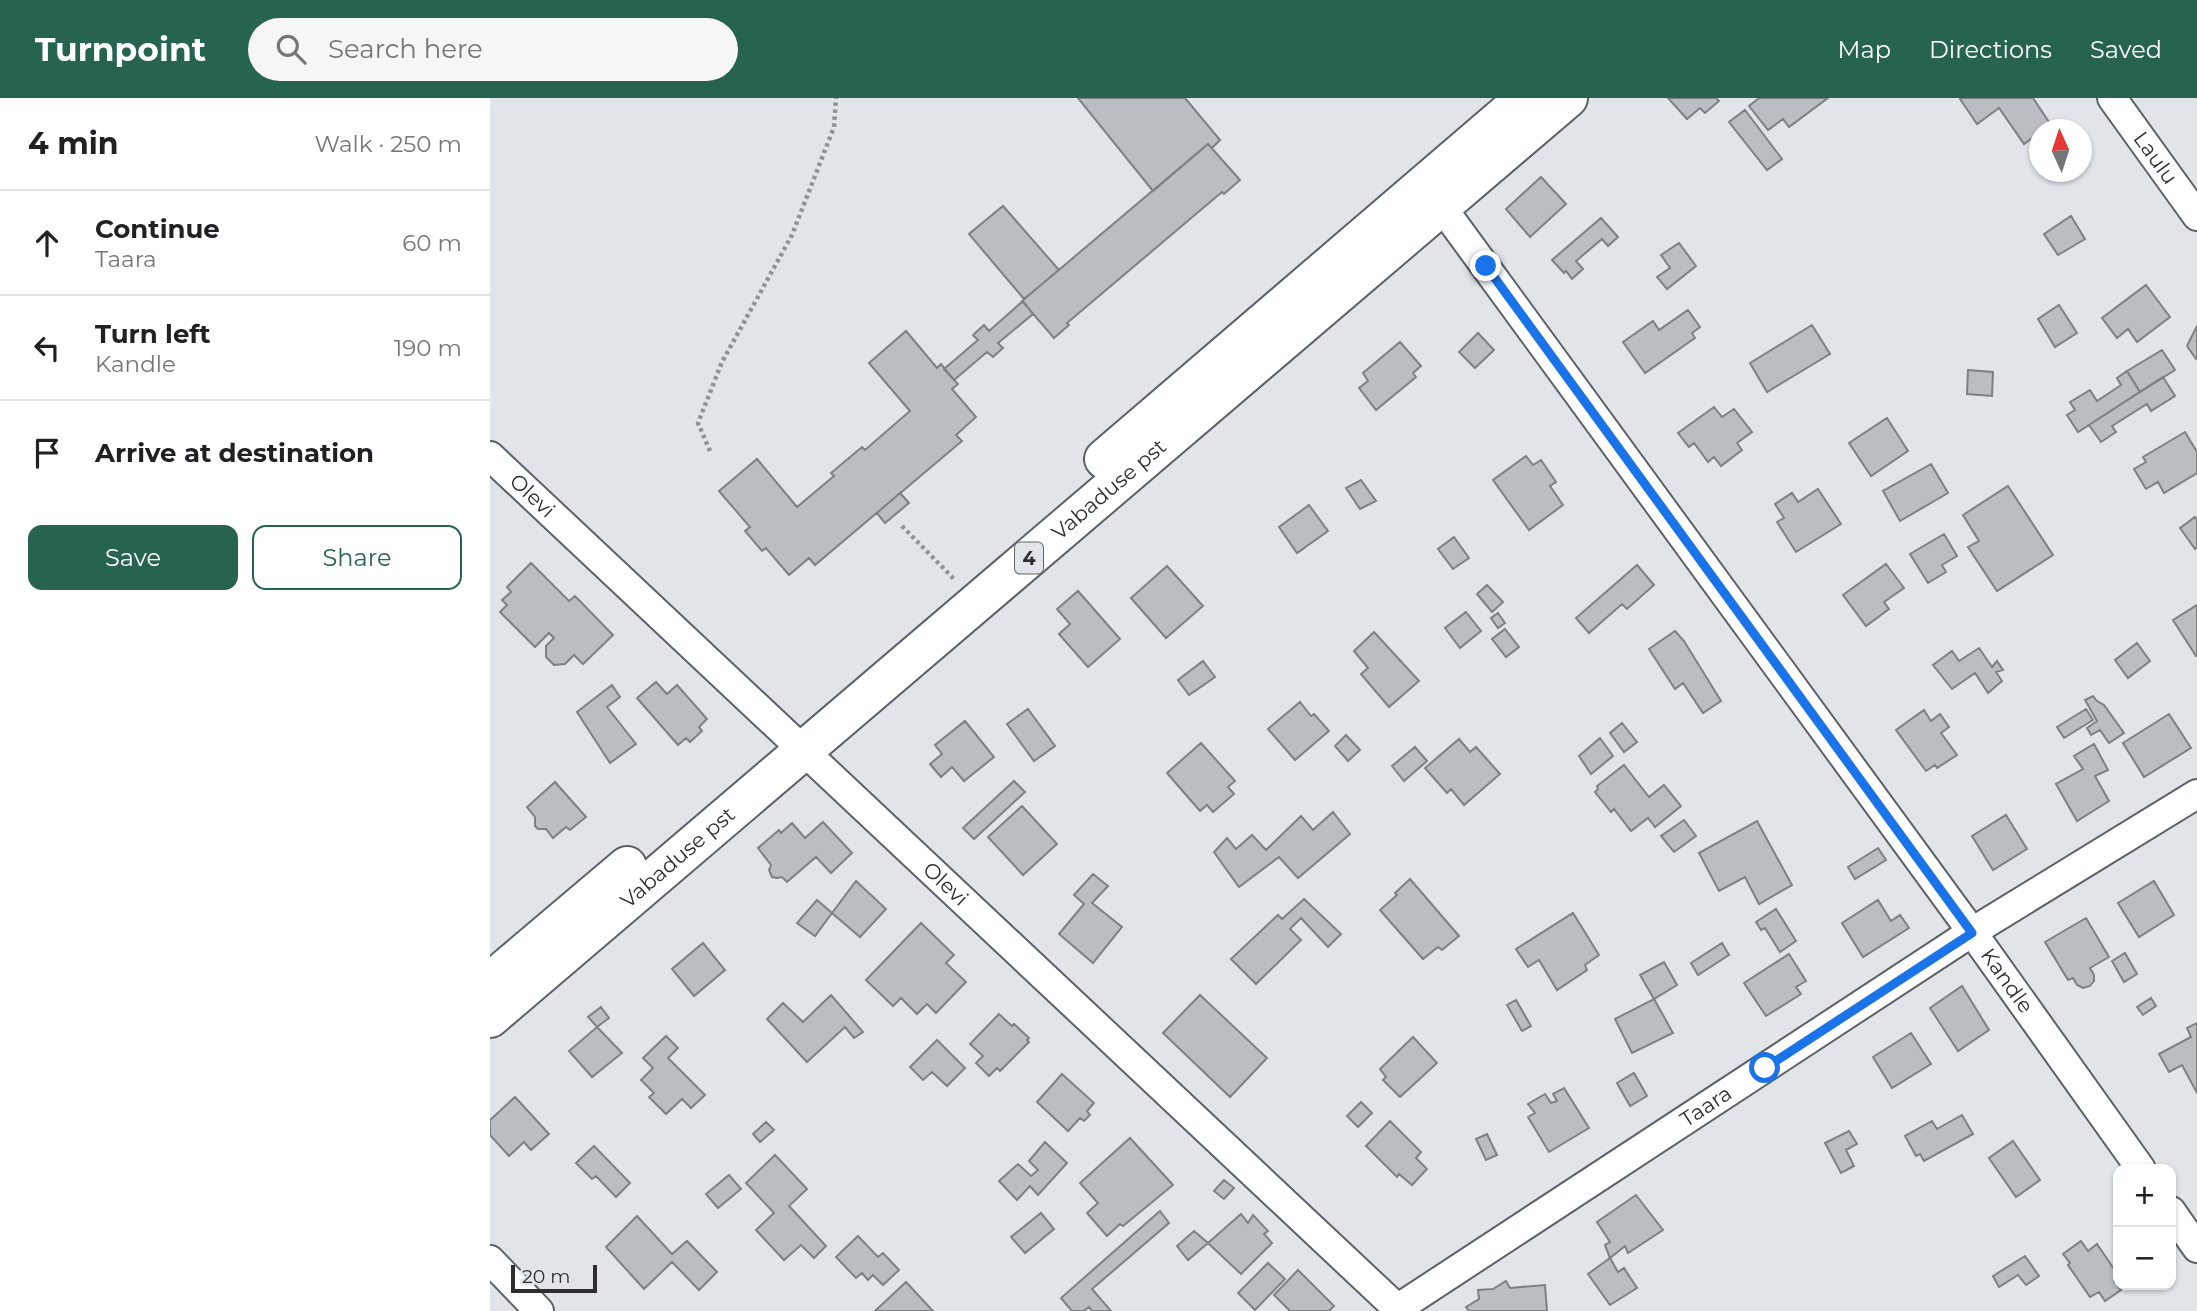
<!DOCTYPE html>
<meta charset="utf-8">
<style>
:root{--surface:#fff;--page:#f6f6f6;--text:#202124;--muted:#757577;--line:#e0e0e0;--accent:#27644f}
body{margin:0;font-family:Montserrat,sans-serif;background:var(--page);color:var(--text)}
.controls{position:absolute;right:21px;bottom:21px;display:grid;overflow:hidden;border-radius:14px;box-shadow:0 2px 5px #0004}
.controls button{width:63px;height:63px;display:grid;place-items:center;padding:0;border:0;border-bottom:2px solid var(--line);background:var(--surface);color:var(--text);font:35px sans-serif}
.compass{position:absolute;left:1539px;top:21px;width:63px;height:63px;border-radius:50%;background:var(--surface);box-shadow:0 2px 5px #0004;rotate:357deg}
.scale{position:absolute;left:21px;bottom:18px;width:86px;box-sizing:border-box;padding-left:7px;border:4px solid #2d2e30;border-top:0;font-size:19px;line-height:24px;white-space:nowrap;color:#2d2e30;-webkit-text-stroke:5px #e1e5ea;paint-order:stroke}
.stop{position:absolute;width:21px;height:21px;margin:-16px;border:5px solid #1a73e8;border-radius:50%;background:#fff}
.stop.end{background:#1a73e8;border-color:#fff;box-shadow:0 2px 7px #0008}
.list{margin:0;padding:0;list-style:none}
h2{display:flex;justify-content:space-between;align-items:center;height:91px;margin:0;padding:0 28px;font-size:30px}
h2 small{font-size:23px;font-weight:400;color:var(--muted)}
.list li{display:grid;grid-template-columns:46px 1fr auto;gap:21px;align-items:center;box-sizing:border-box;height:105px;padding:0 28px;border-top:2px solid var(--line)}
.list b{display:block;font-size:26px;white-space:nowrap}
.list p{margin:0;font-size:23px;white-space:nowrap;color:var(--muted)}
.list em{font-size:23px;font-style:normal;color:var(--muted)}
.actions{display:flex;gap:14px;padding:21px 28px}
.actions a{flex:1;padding:16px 0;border:2px solid var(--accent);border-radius:14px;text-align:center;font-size:24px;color:var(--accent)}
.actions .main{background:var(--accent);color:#fff}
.icon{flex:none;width:38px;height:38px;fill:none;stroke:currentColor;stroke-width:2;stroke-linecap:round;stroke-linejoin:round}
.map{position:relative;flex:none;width:1707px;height:1213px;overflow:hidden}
header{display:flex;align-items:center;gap:42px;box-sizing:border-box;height:98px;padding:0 35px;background:var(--accent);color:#fff}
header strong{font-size:33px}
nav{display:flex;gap:38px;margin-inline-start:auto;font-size:24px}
.search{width:490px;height:63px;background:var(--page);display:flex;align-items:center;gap:18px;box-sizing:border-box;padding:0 24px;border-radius:38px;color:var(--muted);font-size:26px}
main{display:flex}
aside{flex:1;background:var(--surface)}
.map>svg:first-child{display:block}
</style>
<header>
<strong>Turnpoint</strong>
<div class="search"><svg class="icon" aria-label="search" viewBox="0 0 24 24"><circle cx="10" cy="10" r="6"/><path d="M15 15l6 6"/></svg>Search here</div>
<nav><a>Map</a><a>Directions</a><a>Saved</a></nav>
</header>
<main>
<aside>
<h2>4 min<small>Walk · 250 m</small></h2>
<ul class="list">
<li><svg class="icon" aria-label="ahead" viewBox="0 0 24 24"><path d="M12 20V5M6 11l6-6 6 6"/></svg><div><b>Continue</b><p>Taara</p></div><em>60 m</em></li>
<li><svg class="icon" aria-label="left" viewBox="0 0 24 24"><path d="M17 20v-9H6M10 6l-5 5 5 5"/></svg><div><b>Turn left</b><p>Kandle</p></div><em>190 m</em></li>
<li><svg class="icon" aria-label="arrive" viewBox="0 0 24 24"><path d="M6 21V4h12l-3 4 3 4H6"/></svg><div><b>Arrive at destination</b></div></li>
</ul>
<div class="actions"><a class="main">Save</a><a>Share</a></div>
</aside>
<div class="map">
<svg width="1707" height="1213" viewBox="0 0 1707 1213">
<rect width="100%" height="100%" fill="#e1e5ea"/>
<path fill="#babec3" stroke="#7d8084" stroke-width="2" d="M588 0H695L730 42 722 50 718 46 663 93Z
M1178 0H1226L1229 3 1215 15 1210 10 1197 21Z
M1269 0H1338L1299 29 1293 21 1278 32 1259 8Z
M1472 0H1543L1561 27 1555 32H1549V35L1534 46 1509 10 1487 26 1470 1Z
M1255 12 1292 61 1277 72 1239 24Z
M718 46 750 82 734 96 732 94 577 225 579 227 564 240 532 203Z
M1051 79 1076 106 1040 139 1016 111Z
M513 108 569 172 534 201 479 136Z
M1581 118 1595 141 1568 157 1554 136Z
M1111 120 1128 139 1118 148 1112 141 1086 163 1093 171 1082 181 1076 173 1074 175 1062 162Z
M1189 145 1206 168 1177 191 1167 179 1180 170 1171 157Z
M1656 187 1680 219 1647 244 1638 231 1627 240 1612 220Z
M533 203 543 216 508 245 513 250 503 259 497 254 464 282 454 271 488 242 483 237 494 227 499 233Z
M1569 207 1587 235 1565 249 1548 221Z
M1198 212 1210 229 1202 235 1205 240 1155 275 1133 244 1163 223 1169 232Z
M1322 227 1340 256 1277 294 1260 265Z
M1707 228V260L1706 261 1697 248Z
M416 233 447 270 451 266 464 282 468 286 462 291 486 319 466 337 472 343 325 467 319 460 299 477 276 450 272 453 255 433 260 429 229 393 267 361 307 409 344 378 341 375 372 349 375 352 420 313 379 265Z
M988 235 1004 252 985 270 969 254Z
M910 244 931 268 923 275 926 279 886 312 869 290 878 283 873 275Z
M1672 252 1685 272 1650 294 1637 273Z
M1478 272 1503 274 1502 298 1477 296Z
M1637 273 1650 294 1588 334 1577 317 1585 312 1580 304 1600 292 1607 303 1631 287 1627 280Z
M1673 279 1685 298 1661 313 1657 306 1622 328 1626 334 1611 344 1599 327Z
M1224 309 1232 319 1244 311 1262 334 1247 345 1252 352 1231 368 1224 359 1218 364 1204 345 1199 349 1188 335Z
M1397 320 1418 353 1381 378 1359 345Z
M1695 334 1707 354V375L1674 395 1668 384 1656 391 1644 371 1656 364 1653 359Z
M1036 358 1043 367 1051 362 1066 384 1060 388 1073 407 1039 432 1003 382Z
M1441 366 1458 395 1410 423 1393 393Z
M871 382 886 403 870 411 856 390Z
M1518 388 1563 457 1507 493 1478 449 1489 443 1473 417Z
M1328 391 1351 426 1306 454 1287 424 1294 420 1285 406 1302 395 1308 404Z
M410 395 419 405 395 425 387 415Z
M819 407 838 433 807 455 789 429Z
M1705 419 1707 422V449L1705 451 1690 430Z
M1454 436 1467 458 1452 467 1456 474 1438 485 1420 456Z
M964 439 979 460 963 471 948 451Z
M41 465 79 503 85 498 123 537 93 566 84 557 75 566 64 567 56 559V548L64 540 59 535 45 549 10 514 17 507 12 502 21 494 17 489Z
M1396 466 1414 490 1394 504 1399 511 1376 528 1353 497Z
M1147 467 1164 487 1137 511 1132 506 1099 535 1086 520Z
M677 468 713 508 676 540 641 500Z
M997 487 1013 504 1002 514 987 496Z
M588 493 630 541 598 569 569 536 580 526 567 511Z
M1707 507V558H1706L1683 522Z
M976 514 991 533 970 550 955 530Z
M1008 515 1015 525 1008 530 1001 520Z
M1015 531 1029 549 1016 559 1002 541Z
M1185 533 1194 543 1231 603 1213 615 1193 585 1185 591 1159 551Z
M884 534 929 583 899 609 871 576 878 570 864 553Z
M1647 545 1660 563 1638 580 1625 562Z
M1489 550 1502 569 1507 563 1513 572 1506 574 1512 583 1498 595 1485 575 1462 591 1443 567 1462 553 1469 563Z
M713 563 725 579 699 597 688 582Z
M166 584 177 596 187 587 217 621 209 629 212 633 200 644 196 640 188 647 147 600Z
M122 587 130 599 117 609 146 646 120 665 87 614Z
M1603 598 1607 603 1614 607 1634 635 1619 645 1610 632 1601 637 1597 630 1607 623 1595 602Z
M810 604 821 618 824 616 839 633 805 662 778 631Z
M538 611 565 648 544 663 517 626Z
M1596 611 1603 622 1574 640 1567 629Z
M1434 612 1441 623 1450 616 1459 629 1451 635 1467 657 1447 670 1445 667 1436 673 1406 632Z
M1679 616 1701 650 1654 679 1633 645Z
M475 623 504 659 474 683 462 669 451 679 440 666 452 656 445 647Z
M1132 625 1147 644 1134 654 1120 635Z
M856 637 870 652 858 663 845 648Z
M1110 640 1123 658 1101 676 1089 658Z
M969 641 980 654 986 649 1010 676 974 707 961 691 957 695 935 670Z
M711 645 745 683 738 689 744 696 723 714 717 707 710 713 677 675Z
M1604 646 1618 672 1605 678 1619 703 1587 723 1566 686 1593 671 1584 658Z
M925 649 937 663 914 683 902 668Z
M1134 667 1159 699 1174 687 1191 708 1165 729 1158 720 1141 733 1124 711 1121 714 1105 694 1108 691 1107 688Z
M524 683 535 694 484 741 473 730Z
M65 684 96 719 80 732 76 729 63 740 56 731H48L45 728V719L37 709Z
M532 708 567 746 533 777 498 739Z
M843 714 860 736 808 780 789 759 749 789 724 754 737 740 746 751 762 737 776 752 811 718 823 732Z
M1516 717 1537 751 1503 772 1482 738Z
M1194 722 1206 738 1184 754 1171 738Z
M1267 723 1302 787 1269 806 1255 779 1229 793 1209 755Z
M333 724 362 755 341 775 326 759 297 784 292 779 287 780 282 779 279 772 281 767 268 750 289 732 291 735 302 725 315 740Z
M1388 750 1396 762 1365 781 1358 769Z
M603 776 618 788 602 805 632 829 603 865 569 836 594 806 584 797Z
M920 781 969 838 952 852 948 849 933 861 890 812 907 797 905 795Z
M366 783 396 811 370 839 342 815Z
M1664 783 1684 817 1649 839 1628 805Z
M814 801 851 836 838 849 811 820 800 831 811 842 766 886 741 861 788 817 792 821Z
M327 802 342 815 325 838 307 825Z
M1388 802 1401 823 1410 817 1419 830 1373 859 1352 825Z
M1286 811 1306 843 1290 854 1275 830 1271 832 1266 824Z
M1083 815 1109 857 1095 867 1097 872 1067 892 1049 862 1038 869 1026 851Z
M1596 820 1619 859 1600 870 1604 877V883L1600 888 1593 890 1587 887 1583 880 1578 882 1555 844Z
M431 825 464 857 456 865 476 884 446 915 437 906 427 916 411 900 403 908 376 882Z
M213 845 235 872 204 898 182 871Z
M1232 845 1239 857 1208 877 1201 865Z
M1635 855 1647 876 1634 884 1622 863Z
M1299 856 1316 883 1306 889 1311 896 1276 918 1254 885Z
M1174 864 1187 887 1164 901 1150 877Z
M1472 888 1499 932 1468 953 1440 910Z
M341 897 373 934 364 940 355 929 317 964 277 921 293 905 313 924Z
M710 897 777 960 740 999 673 935Z
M1661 900 1666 908 1653 917 1647 909Z
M1164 901 1183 935 1142 955 1125 921Z
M1026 902 1041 928 1032 933 1017 907Z
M111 909 119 920 107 929 98 919Z
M509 916 522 928 524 926 539 940 537 942 539 944 510 973 507 970 499 978 486 965 493 958 480 946Z
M1707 925V995L1692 967 1679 974 1669 956 1701 939 1697 930Z
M107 929 132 955 102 979 79 953Z
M1421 935 1441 966 1402 990 1383 959Z
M176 938 188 950 178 960 215 997 201 1010 192 1001 176 1016 159 999 164 995 151 982 163 970 153 960Z
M923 939 947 965 910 999 893 982 896 979 890 971Z
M447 942 475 970 457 988 442 974 433 982 420 969Z
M1144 975 1157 998 1140 1008 1127 985Z
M572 976 604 1005 597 1013 600 1017 594 1023 590 1020 578 1033 547 1004Z
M1074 990 1099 1030 1059 1054 1038 1019 1045 1015 1038 1006 1055 996 1061 1005 1067 1003 1063 996Z
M25 999 59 1036 41 1052 34 1044 19 1058 0 1037V1022Z
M871 1004 882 1015 868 1029 857 1018Z
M1472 1017 1483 1036 1434 1063 1430 1056 1426 1058 1415 1038 1442 1023 1447 1031Z
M900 1023 931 1054 926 1060 937 1071 922 1087 909 1076 907 1079 876 1048Z
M276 1024 284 1032 270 1044 263 1036Z
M1359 1033 1367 1046 1356 1052 1364 1068 1351 1075 1335 1045Z
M997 1036 1007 1057 996 1062 986 1041Z
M640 1040 683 1087 633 1128 630 1126 617 1138 597 1115 608 1105 590 1085Z
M1523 1043 1550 1082 1526 1099 1499 1060Z
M555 1044 577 1065 548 1097 540 1088 527 1102 509 1083 528 1066 541 1078 548 1072 539 1063Z
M104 1048 140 1085 126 1099 106 1078 102 1081 86 1065Z
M285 1057 317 1091 299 1108 336 1148 324 1160 311 1147 294 1162 266 1132 284 1115 256 1085Z
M239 1077 251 1091 228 1110 216 1096Z
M734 1082 744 1090 734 1101 724 1093Z
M1146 1097 1173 1132 1138 1155 1135 1148 1120 1160 1115 1147 1120 1144 1107 1124Z
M670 1113 679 1125 602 1191 621 1213H602L599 1209 594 1213H582L571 1200Z
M551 1115 564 1131 535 1155 521 1139Z
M751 1116 758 1125 763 1117 778 1133 774 1136 782 1145 751 1176 718 1145Z
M147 1118 182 1156 197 1143 227 1174 209 1192 182 1164 154 1191 116 1149Z
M704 1133 718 1145 698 1162 687 1148Z
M368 1138 388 1159 393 1155 409 1172 393 1187 383 1177 378 1182 372 1175 366 1180 346 1159Z
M1591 1143 1598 1153 1607 1146 1628 1177V1180L1624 1183 1631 1192 1615 1203 1609 1194 1600 1199 1578 1167 1580 1165 1573 1156Z
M1535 1158 1549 1178 1536 1187 1528 1177 1509 1189 1503 1178Z
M1120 1160 1128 1174 1134 1170 1147 1190 1120 1207 1098 1176Z
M778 1165 795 1181 765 1212 748 1195Z
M808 1172 844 1208 839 1213H800L784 1197Z
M1016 1183 1020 1190 1055 1187 1057 1213H979L976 1209 989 1201 988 1192 1003 1191Z
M416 1184 443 1213H385Z"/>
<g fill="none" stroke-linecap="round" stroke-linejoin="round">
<defs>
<g id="street">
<path id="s1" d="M1622 0 1707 118"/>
<path id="s2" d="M940 93 1482 834 1651 1071"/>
<path id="s3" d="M0 358 910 1213"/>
<path d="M1681 1113 1707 1150"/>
<path d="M0 1162 49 1213"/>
<path id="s4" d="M904 1213 1482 834 1707 696"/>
</g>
<g id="highway">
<path d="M614 361 1035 0"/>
<path d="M0 884 137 768"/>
<path id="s5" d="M0 920 1078 0"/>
</g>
</defs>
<use href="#street" stroke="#5d6165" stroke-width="32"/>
<use href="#highway" stroke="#5d6165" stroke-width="42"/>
<path stroke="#909396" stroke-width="4.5" stroke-dasharray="3.5 3.5" stroke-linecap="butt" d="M220 353 208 325 232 264 302 137 344 29 346 0
M412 428 465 482"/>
<use href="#street" stroke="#fff" stroke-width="28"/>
<use href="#highway" stroke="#fff" stroke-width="38"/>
</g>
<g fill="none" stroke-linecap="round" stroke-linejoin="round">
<path stroke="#1a73e8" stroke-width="9" d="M996 168 1482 835 1275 970"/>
</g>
<g text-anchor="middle" stroke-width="6" stroke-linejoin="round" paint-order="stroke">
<rect fill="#e1e5ea" stroke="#636568" stroke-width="2" x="525" y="444.5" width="28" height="31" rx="5"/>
<g font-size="19" font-weight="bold" fill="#2d2e30">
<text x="539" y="467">4</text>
</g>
<g font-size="21" fill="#2d2e30" stroke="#e1e5ea">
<text dy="7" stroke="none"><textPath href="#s1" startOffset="74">Laulu</textPath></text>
<text dy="7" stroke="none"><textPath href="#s5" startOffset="814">Vabaduse pst</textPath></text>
<text dy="7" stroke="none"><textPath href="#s3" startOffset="58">Olevi</textPath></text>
<text dy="7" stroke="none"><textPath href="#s5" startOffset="247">Vabaduse pst</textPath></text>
<text dy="7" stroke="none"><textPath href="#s3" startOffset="625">Olevi</textPath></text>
<text dy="7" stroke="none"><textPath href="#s2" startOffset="978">Kandle</textPath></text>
<text dy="7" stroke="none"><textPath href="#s4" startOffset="373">Taara</textPath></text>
</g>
</g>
</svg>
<div class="controls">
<button>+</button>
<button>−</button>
</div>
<svg class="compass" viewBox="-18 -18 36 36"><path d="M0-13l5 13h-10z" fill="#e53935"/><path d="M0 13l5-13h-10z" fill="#757577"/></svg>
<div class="scale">20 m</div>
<div class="stop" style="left:1275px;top:970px"></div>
<div class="stop end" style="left:996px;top:168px"></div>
</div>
</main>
